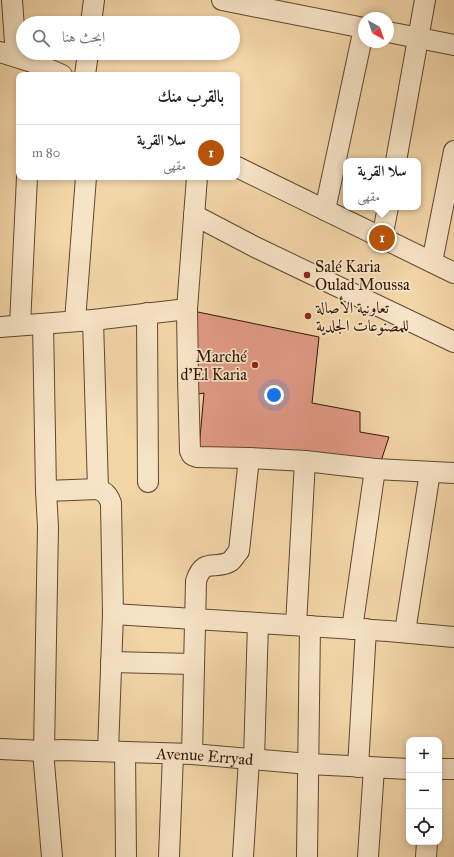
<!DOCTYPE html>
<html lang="ar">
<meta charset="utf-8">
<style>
:root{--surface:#fff;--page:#f6f6f6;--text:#222;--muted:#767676;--line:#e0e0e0;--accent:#b45309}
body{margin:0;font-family:"IM FELL Great Primer",Amiri,serif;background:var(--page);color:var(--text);direction:rtl}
.controls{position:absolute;right:12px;bottom:12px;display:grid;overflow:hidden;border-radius:8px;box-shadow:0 2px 6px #0003}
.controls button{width:36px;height:36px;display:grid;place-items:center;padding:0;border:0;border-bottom:1px solid var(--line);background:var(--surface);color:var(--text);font:20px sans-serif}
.compass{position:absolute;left:358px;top:12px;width:36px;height:36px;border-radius:50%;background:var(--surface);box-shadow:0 2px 6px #0003;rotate:140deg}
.you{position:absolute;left:274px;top:395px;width:14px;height:14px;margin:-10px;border:3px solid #fff;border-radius:50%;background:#1a73e8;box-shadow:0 0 0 6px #1a73e833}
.badge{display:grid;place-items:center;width:26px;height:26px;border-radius:50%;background:var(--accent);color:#fff;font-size:13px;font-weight:700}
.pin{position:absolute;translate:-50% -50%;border:2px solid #fff;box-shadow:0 1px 4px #0006}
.popup{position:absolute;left:343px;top:158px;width:78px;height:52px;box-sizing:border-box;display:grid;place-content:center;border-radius:8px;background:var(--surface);filter:drop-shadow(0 1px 3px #0005);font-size:13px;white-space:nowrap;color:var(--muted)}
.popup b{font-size:15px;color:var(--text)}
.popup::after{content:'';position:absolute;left:50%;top:100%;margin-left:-8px;border:8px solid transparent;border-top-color:var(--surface)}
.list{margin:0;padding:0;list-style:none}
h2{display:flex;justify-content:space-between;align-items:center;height:52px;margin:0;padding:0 16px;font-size:17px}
h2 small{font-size:13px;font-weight:400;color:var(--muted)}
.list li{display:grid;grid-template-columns:26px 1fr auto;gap:12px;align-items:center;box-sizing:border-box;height:56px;padding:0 16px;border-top:1px solid var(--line)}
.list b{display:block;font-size:15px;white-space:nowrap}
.list p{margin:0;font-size:13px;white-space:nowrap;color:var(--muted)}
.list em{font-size:13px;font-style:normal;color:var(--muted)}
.icon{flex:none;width:22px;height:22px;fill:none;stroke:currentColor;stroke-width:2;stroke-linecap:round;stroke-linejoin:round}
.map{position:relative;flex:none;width:454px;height:857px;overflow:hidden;direction:ltr}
.search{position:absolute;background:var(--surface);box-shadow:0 2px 6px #0003;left:16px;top:16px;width:224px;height:44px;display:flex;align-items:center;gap:10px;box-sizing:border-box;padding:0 14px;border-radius:22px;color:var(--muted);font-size:15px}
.panel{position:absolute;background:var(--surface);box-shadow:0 2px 6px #0003;left:16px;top:72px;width:224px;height:108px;border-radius:8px;direction:rtl}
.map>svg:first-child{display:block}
</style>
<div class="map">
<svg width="454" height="857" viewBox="0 0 454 857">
<rect width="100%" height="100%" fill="#f3d6a8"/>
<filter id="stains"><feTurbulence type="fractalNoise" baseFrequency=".005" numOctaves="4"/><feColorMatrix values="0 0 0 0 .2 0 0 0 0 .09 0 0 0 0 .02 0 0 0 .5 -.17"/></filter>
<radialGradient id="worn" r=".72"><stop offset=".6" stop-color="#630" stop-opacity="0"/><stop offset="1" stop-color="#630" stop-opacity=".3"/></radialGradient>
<path fill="#e29b87" stroke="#301608" d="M193 311 319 337 312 403 360 412V432L389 437 380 464 199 449 204 393 193 395Z"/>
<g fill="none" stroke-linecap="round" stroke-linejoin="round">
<defs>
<g id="minor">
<path d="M12 0 16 57"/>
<path d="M222 0 364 28 325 210"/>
<path d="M91 23 94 0"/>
<path d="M388 32 454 45"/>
<path d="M0 52 32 62 62 75"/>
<path d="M85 75 88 53"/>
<path d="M396 161 425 0"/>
<path d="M237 167 454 273"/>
<path d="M197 177 187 309 188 379 190 451 192 455 197 457 249 458 305 461 375 469 454 473"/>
<path d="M194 215 255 247 454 342"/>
<path d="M382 238 388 207"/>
<path d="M432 262 454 151"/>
<path d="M147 313 148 482"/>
<path d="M93 320 98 489"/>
<path d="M75 321 86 177"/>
<path d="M43 324 46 491 48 527 44 751"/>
<path d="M20 325 27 177"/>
<path d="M0 327 93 320 187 309"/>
<path d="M46 491 98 489C105 492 108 495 111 503L113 614 108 751"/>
<path d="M113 614 388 631 454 637"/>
<path d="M296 625 305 461"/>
<path d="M352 629 375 469"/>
<path d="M405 632 430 472"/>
<path d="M111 662 193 664"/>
<path id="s1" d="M0 749 43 751 62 750 192 754 309 764 409 769"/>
<path d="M43 751 52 857"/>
<path d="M125 752 126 857"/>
<path d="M192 754 196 581C204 556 216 571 231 561 234 558 236 554 239 551L249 458"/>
<path d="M254 759 258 623"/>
<path d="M358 767 366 629"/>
<path d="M439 769H454"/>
<path d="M169 857 173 754"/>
<path d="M243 857 249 759"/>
<path d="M307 857 310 626"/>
<path d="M368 857 374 768"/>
<path d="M426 857 427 842"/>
</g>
</defs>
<use href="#minor" stroke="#614630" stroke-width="22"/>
<use href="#minor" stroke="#f7e4c6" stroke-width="20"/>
</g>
<g fill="#8f2418" stroke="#f7e4c6" stroke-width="1.5">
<circle cx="307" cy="275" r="4"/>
<circle cx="308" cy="316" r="4"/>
<circle cx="255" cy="365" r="4"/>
</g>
<g text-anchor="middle" stroke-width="3.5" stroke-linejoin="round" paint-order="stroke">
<g font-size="16" fill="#301608" stroke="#f7e4c6" text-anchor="start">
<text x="315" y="272">Salé Karia<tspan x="315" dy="18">Oulad Moussa</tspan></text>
<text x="316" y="313">تعاونية الأصالة<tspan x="316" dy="18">للمصنوعات الجلدية</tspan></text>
<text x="247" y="362" text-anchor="end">Marché<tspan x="247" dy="18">d'El Karia</tspan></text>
</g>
<g font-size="16" fill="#301608" stroke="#f7e4c6">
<text dy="6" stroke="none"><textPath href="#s1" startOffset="205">Avenue Erryad</textPath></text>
</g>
</g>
<rect width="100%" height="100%" filter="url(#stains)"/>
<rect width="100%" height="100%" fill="url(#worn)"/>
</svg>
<div class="controls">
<button>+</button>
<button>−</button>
<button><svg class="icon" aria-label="locate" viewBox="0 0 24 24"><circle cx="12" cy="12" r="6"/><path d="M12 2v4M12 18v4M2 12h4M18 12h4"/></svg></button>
</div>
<svg class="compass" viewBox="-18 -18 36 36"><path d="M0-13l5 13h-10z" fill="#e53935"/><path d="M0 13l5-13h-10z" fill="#767676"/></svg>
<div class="you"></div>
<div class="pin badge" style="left:382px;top:238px">1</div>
<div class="popup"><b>سلا القرية</b>مقهى</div>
<div class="search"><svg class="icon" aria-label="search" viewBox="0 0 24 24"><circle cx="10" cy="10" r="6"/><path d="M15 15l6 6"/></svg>ابحث هنا</div>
<section class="panel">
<h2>بالقرب منك<small></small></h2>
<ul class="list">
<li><span class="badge">1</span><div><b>سلا القرية</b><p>مقهى</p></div><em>80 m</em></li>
</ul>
</section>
</div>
